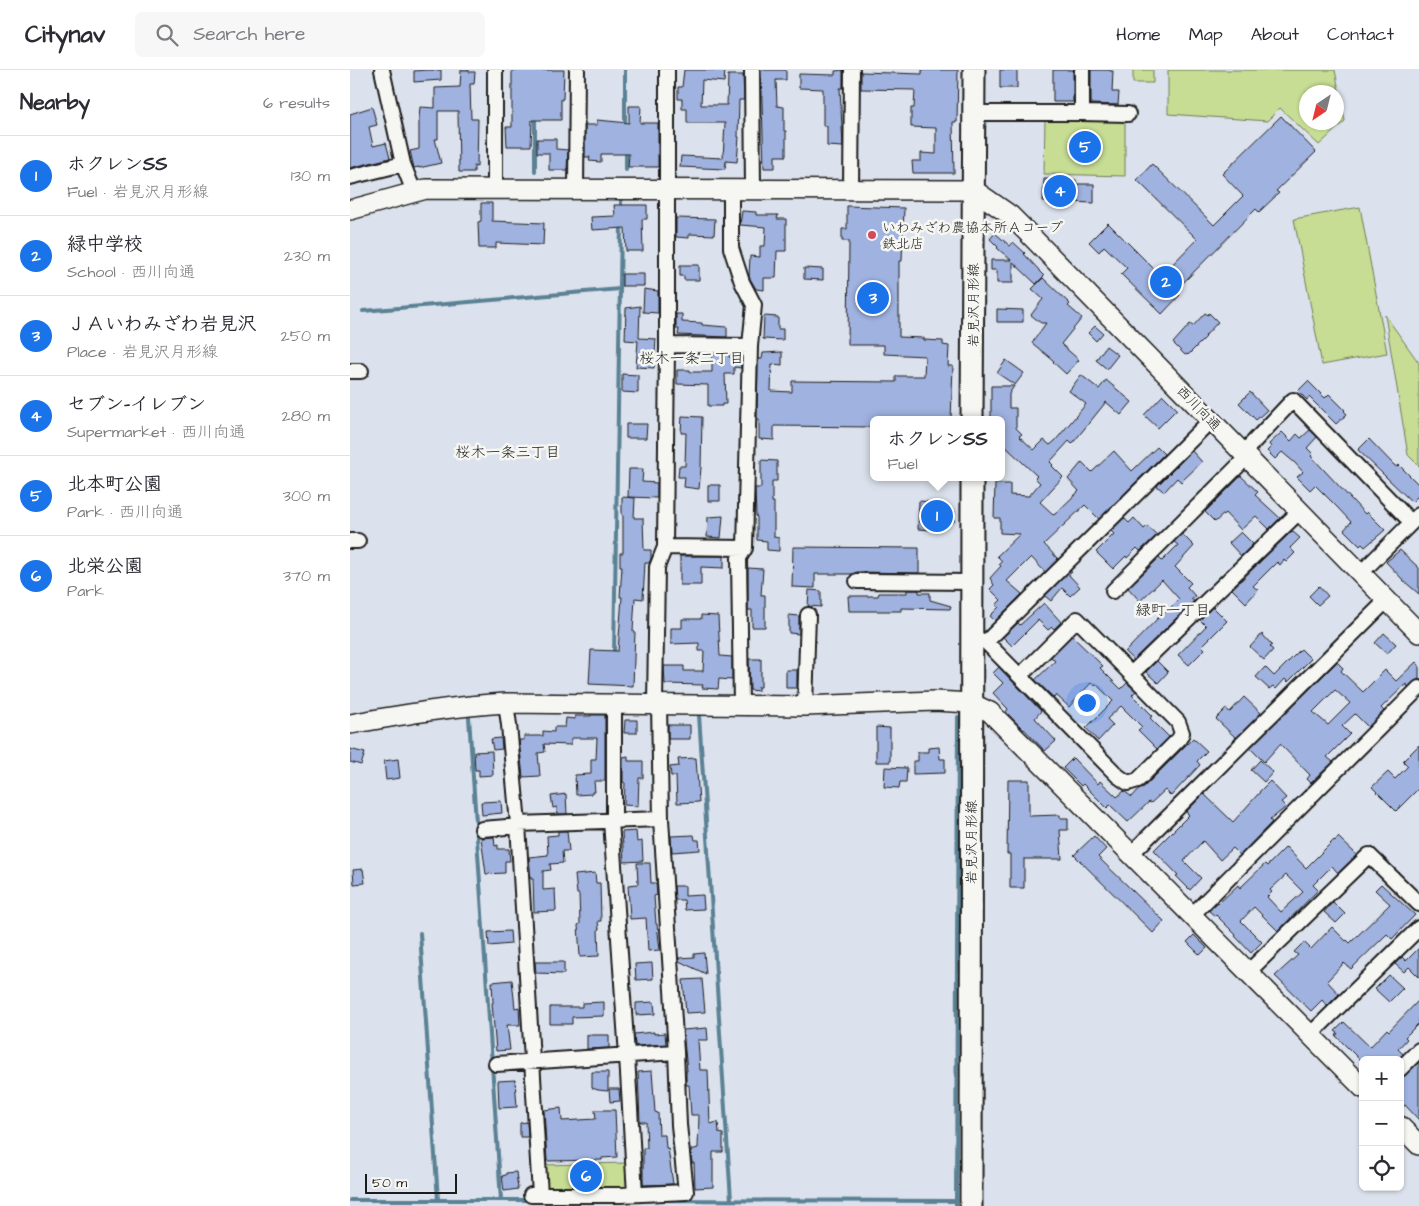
<!DOCTYPE html>
<meta charset="utf-8">
<style>
:root{--surface:#fff;--page:#f7f7f7;--text:#2b2b33;--muted:#7c7c81;--line:#e1e1e2;--accent:#1a73e8}
body{margin:0;font-family:"Architects Daughter","Klee One",sans-serif;background:var(--page);color:var(--text)}
.controls{position:absolute;right:15px;bottom:15px;display:grid;overflow:hidden;border-radius:8px;box-shadow:0 1px 4px #0004}
.controls button{width:45px;height:45px;display:grid;place-items:center;padding:0;border:0;border-bottom:1px solid var(--line);background:var(--surface);color:var(--text);font:25px sans-serif}
.compass{position:absolute;left:949px;top:15px;width:45px;height:45px;border-radius:50%;background:var(--surface);box-shadow:0 1px 4px #0004;rotate:215deg}
.scale{position:absolute;left:15px;bottom:12px;width:92px;box-sizing:border-box;padding-left:5px;border:2px solid #1c1c1c;border-top:0;font-size:14px;line-height:18px;white-space:nowrap;color:#1c1c1c;-webkit-text-stroke:4px #f6f6f2;paint-order:stroke}
.you{position:absolute;left:736px;top:632px;width:18px;height:18px;margin:-12px;border:4px solid #fff;border-radius:50%;background:#1a73e8;box-shadow:0 0 0 8px #1a73e833}
.badge{display:grid;place-items:center;width:32px;height:32px;border-radius:50%;background:var(--accent);color:#fff;font-size:16px;font-weight:700}
.pin{position:absolute;translate:-50% -50%;border:2px solid #fff;box-shadow:0 1px 5px #0006}
.popup{position:absolute;left:520px;top:346px;width:135px;height:65px;box-sizing:border-box;display:grid;place-content:center;border-radius:8px;background:var(--surface);filter:drop-shadow(0 1px 4px #0005);font-size:16px;white-space:nowrap;color:var(--muted)}
.popup b{font-size:19px;color:var(--text)}
.popup::after{content:'';position:absolute;left:50%;top:100%;margin-left:-10px;border:10px solid transparent;border-top-color:var(--surface)}
.list{margin:0;padding:0;list-style:none}
h2{display:flex;justify-content:space-between;align-items:center;height:65px;margin:0;padding:0 20px;font-size:21px}
h2 small{font-size:16px;font-weight:400;color:var(--muted)}
.list li{display:grid;grid-template-columns:32px 1fr auto;gap:15px;align-items:center;box-sizing:border-box;height:80px;padding:0 20px;border-top:1px solid var(--line)}
.list b{display:block;font-size:19px;white-space:nowrap}
.list p{margin:0;font-size:16px;white-space:nowrap;color:var(--muted)}
.list em{font-size:16px;font-style:normal;color:var(--muted)}
.icon{flex:none;width:28px;height:28px;fill:none;stroke:currentColor;stroke-width:2;stroke-linecap:round;stroke-linejoin:round}
.map{position:relative;flex:none;width:1069px;height:1136px;overflow:hidden}
header{display:flex;align-items:center;gap:30px;box-sizing:border-box;height:70px;padding:0 25px;background:var(--surface);border-bottom:1px solid var(--line)}
header strong{font-size:24px}
nav{display:flex;gap:28px;margin-inline-start:auto;font-size:18px}
.search{width:350px;height:45px;background:var(--page);display:flex;align-items:center;gap:12px;box-sizing:border-box;padding:0 18px;border-radius:8px;color:var(--muted);font-size:19px}
main{display:flex}
aside{flex:1;background:var(--surface)}
.map>svg:first-child{display:block}
</style>
<header>
<strong>Citynav</strong>
<div class="search"><svg class="icon" aria-label="search" viewBox="0 0 24 24"><circle cx="10" cy="10" r="6"/><path d="M15 15l6 6"/></svg>Search here</div>
<nav><a>Home</a><a>Map</a><a>About</a><a>Contact</a></nav>
</header>
<main>
<aside>
<h2>Nearby<small>6 results</small></h2>
<ul class="list">
<li><span class="badge">1</span><div><b>ホクレンSS</b><p>Fuel · 岩見沢月形線</p></div><em>130 m</em></li>
<li><span class="badge">2</span><div><b>緑中学校</b><p>School · 西川向通</p></div><em>230 m</em></li>
<li><span class="badge">3</span><div><b>ＪＡいわみざわ岩見沢</b><p>Place · 岩見沢月形線</p></div><em>250 m</em></li>
<li><span class="badge">4</span><div><b>セブン-イレブン</b><p>Supermarket · 西川向通</p></div><em>280 m</em></li>
<li><span class="badge">5</span><div><b>北本町公園</b><p>Park · 西川向通</p></div><em>300 m</em></li>
<li><span class="badge">6</span><div><b>北栄公園</b><p>Park</p></div><em>370 m</em></li>
</ul>
</aside>
<div class="map">
<svg width="1069" height="1136" viewBox="0 0 1069 1136">
<rect width="100%" height="100%" fill="#dce2ed"/>
<filter id="ink" filterUnits="userSpaceOnUse"><feTurbulence type="fractalNoise" baseFrequency=".02" numOctaves="2"/><feDisplacementMap in="SourceGraphic" scale="10" xChannelSelector="R" yChannelSelector="G"/><feConvolveMatrix kernelMatrix="1 2 1 2 8 2 1 2 1" color-interpolation-filters="sRGB"/></filter>
<g filter="url(#ink)">
<path fill="#c6dd93" stroke="#717c58" fill-rule="evenodd" d="M783 0H803V13H783Z
M818 0H985L995 51 969 75 930 38 917 51 818 44ZM956 22H986V52H956Z
M695 47 775 49V106L694 104Z
M1010 137 1037 283 972 295 944 149Z
M1035 245 1069 293V396L1058 385Z
M278 1093 279 1117 275 1122 193 1118V1095Z"/>
<g fill="none" stroke-linecap="round" stroke-linejoin="round">
<path stroke="#5a8194" stroke-width="4" d="M275 0V58
M185 47V101
M276 80V100
M271 140V130
M13 241 270 219
M264 585 271 154
M349 645 381 1130
M119 647 151 1130
M70 863 88 1130
M0 1130H180
M302 1130 606 1131
M606 1136 608 647"/>
</g>
<path fill="#9fb2e0" stroke="#1c1c1c" fill-rule="evenodd" d="M76 0H91V10L64 12V1Z
M111 0H119V2H125L124 14H120L121 49H128L127 97 124 96V102H109L108 41H88V69H85L91 93 69 98V97L64 98 60 81 69 79V49L70 37 85 38V18L110 17Z
M162 0H214L213 29H211V50H182L181 76H157L156 57H162Z
M334 0H375L374 12 352 10 351 35H377L378 5H393L394 30H389L388 67H389L387 92 376 91 375 99 330 97 331 86 373 88 375 53H337V39H332V29H328V17H332Z
M411 0H436V10H426L427 36 434 37V61H436V86H425V98H414Z
M493 0V18H490L493 77 477 76V56H473V19L449 18V4L485 5V1Z
M572 0H608L607 52H603L604 103H563L562 91H571V83L586 84V58L561 57V38H564L565 20 511 19V2L572 4Z
M650 0H667V18H650Z
M703 0H723V32H703Z
M741 0H760V1H763L762 22H769L768 35 741 34Z
M279 36H291L290 53H308V97H278L279 84H251V92L239 91 240 87H235V55H247V50L279 53Z
M22 37 27 55 19 57 23 76 36 73 40 88 0 98V44Z
M931 46 966 82 926 121 929 123 909 142 906 139 825 221 830 225 812 244 771 204 777 198 754 176 749 182 739 172 758 153 811 206 847 169 787 110 802 94 864 155 893 126 872 104Z
M187 69H206V79L218 80 217 100H199V83H187Z
M694 109 726 110V114H744V133L693 131Z
M131 133H142V151L194 153 193 175 146 173V178H129L128 152 131 151Z
M264 135H297V149H292L293 181H276L275 158 242 160 241 147 265 146Z
M497 136 554 138 552 191H549V267L574 268V270L593 271V275L599 276 598 296H603L601 350H523V357L424 356V370L409 369V349L407 348 408 289H412L413 283 432 282V295L422 294 421 321 442 322V311L546 312V306H574L575 286 534 284V275H498L499 171H492V159H497Z
M392 141 406 142V145H428L427 149H436V181H427L426 208H414V220L406 219 399 207 400 186 410 187V176H415L416 157 390 155Z
M326 148 365 149 364 165 339 164V168L326 167Z
M645 163 660 176 663 172 675 183 674 184 689 200V201L694 206 686 214 663 192V213H647V200H641V190H661L647 178 648 177 640 169Z
M330 195H349V210H334V206H330Z
M454 198 473 199V210L454 209Z
M272 204H294V216H272Z
M693 208 720 234 718 236 732 248 711 274 729 290 716 304 703 292 704 291 682 273 696 253H691L681 245 693 229 682 219Z
M294 219 308 221V243L293 242Z
M290 236 289 268 306 269 304 298 286 297 288 271 275 270 276 238Z
M647 239 673 240V252H647Z
M855 243 858 245 859 243 868 252 855 266 856 267 838 285 837 284 835 285 823 273 840 254 843 256Z
M326 244H332V252L352 253V255L377 257V267L328 265 329 259H326Z
M414 246 428 247V259H433V270L413 269Z
M745 256 753 263 746 271 738 263Z
M756 276 768 285 757 299 746 290Z
M379 284V287L391 288V298L384 297V304H375L376 334H372V336H358V315L327 314V300H340V302H362V285Z
M656 290 674 303 665 315 647 303Z
M272 304 288 305V323L272 322Z
M731 305 749 319 756 310 782 332 771 345 756 332 722 374 719 371 700 392 703 395 702 396 713 407 690 432 704 445 729 421 718 409 732 392 742 402 764 381 782 401 807 377 814 384 749 449 735 435 694 474 708 489 695 502 681 487 657 511 672 524 645 551 640 546 649 537 646 535 651 530 640 519 644 515 640 508 651 496 649 494 652 491 647 486 670 464 650 463V448H644L645 414H660V425L679 426 690 413 685 408 687 406 656 377 651 382V350H641V316H664L659 324V338H666V358L672 364 669 366 684 380 694 370 700 375 705 371 736 334 719 321Z
M958 311 975 328 979 324 995 340 994 341 997 344 986 354 959 327 957 330 948 321Z
M900 322 917 340 906 350 889 333Z
M813 325 827 339 808 358 794 345Z
M332 346 352 347 351 398 349 419 334 417 335 407H328L329 396H335L336 363H331Z
M276 354H297L296 368H276Z
M960 360 967 367 957 378 963 384 961 386 1015 444 1017 442 1035 460 1015 477 1012 474 1010 476 994 460 1001 452 987 437 965 415 960 420 947 407 953 402 945 393 932 382 925 389 917 381 921 377 919 374 932 362 941 371 947 364 951 368Z
M1019 369 1044 395 1047 397 1049 395 1069 415V425L1062 432 1008 380Z
M842 381 852 392 831 412 827 408 814 422 807 416Z
M411 390 427 391V411H422V432H424V467L429 468V481L417 480V471L407 470V447L406 446 405 418H411Z
M279 399H293L292 412 307 413V428L278 427Z
M891 406 908 422 905 425 930 448 919 459 906 446 891 460 875 443 865 452 855 442Z
M358 415H370V431H358Z
M272 427 285 428 284 448H293L294 480H301V489L299 493H295L293 529 285 528 283 561 285 562 283 616 239 614 241 580 268 581 272 527H270L272 496H270V483H273V445H272Z
M569 431 582 432V440L605 441 604 452 584 451 583 460 568 459Z
M373 446 371 468 357 467 358 447Z
M774 448 779 453 784 448 794 459 797 456 807 465 790 481 787 478 777 488 776 486 763 499 746 482 764 464 761 461Z
M942 461 950 468 940 478 945 483 936 492 934 490 930 495 927 492 903 516 908 520 896 533 882 519Z
M891 462 903 474 891 486 879 473Z
M832 464 844 476 825 497 841 513 837 517 845 526 841 529 844 531 783 590 775 582 811 545 812 546 829 529 812 510 790 531 778 518 809 488 812 491 828 475 824 472Z
M443 477 569 478V503L507 502 502 504H465V518L442 517Z
M1050 480 1069 498V524L1055 512 1036 492Z
M330 486H374V498L351 497V515H330Z
M398 498 413 499 411 525H415V557H402V540H398Z
M720 501 722 502 719 505 730 517 720 526 712 518 701 531 695 526Z
M969 516 978 526 968 535 959 526Z
M459 520 471 521V537L458 536Z
M557 520H569V523H580V530L601 536 600 539 551 538V541H499L498 526H528L529 523H557Z
M694 533 711 552 704 559 702 557 698 560 688 550 662 576 653 567 668 553 670 555Z
M863 537 877 551 852 576 855 579 839 595 828 585 856 556 850 550Z
M351 545 368 546 370 586 382 587V610L369 609 368 619 352 618 353 615 315 614 314 596H334V601H353L354 581H349V573L321 574V558H332V549H351Z
M439 545 449 546V564L439 563Z
M1034 563 1046 574 1037 584 1025 573Z
M912 564 922 575 920 577 923 580 914 590 900 577Z
M723 565V567L753 596 750 598 771 619 777 613 786 621 782 625 803 646 800 648 819 667 807 679 788 660 792 657 771 636 757 649 763 655 748 671 736 658 763 631 746 614 744 615 741 613 719 637 706 625 704 628 685 610 705 591 701 587Z
M951 579 961 589 938 612 935 609 926 619 923 616 919 619 906 607 915 597 924 606Z
M399 589H411V617H408V621L400 620Z
M807 591 818 602 808 613 796 602Z
M987 592 993 598 991 601 1013 622 1035 600 1046 611 1066 592 1069 595V609L1063 612 1058 617 1056 614 1031 638 1034 641 1018 657 1005 644 992 656 1000 664 977 687 983 692 961 713 957 709 960 705 930 674 914 692 900 678ZM985 620 1000 633 978 655 963 642Z
M649 597 691 641 685 648 706 671 695 681 674 659V660L656 642 658 639 643 623 653 613 643 603Z
M436 600H447V618H436Z
M894 627 911 643 886 668 866 649 876 639 880 642Z
M241 645H255V711H244L245 722H242V724L226 725 225 705 241 704V689H246L247 668H221V675L194 674 195 682 188 683 190 706 173 707 169 670H174V666H193V661L204 662V657H215L216 648 225 649V646H241Z
M275 650H287V663H274Z
M318 655H340V669H318Z
M526 657 540 658V692H526Z
M151 668 152 679 143 680 141 669Z
M843 668 857 681 847 691 850 695 821 726 815 720 801 733 799 732 778 752 760 735 757 738 733 714 731 716 713 698 723 688 748 714 750 711 767 727 774 721 782 727 790 718 794 717Z
M1069 675V718L1046 741 1022 717 1038 702 1045 709 1058 696 1053 691Z
M589 677 590 689H595V703L563 704V691H568V682H578V678Z
M0 679 15 683 11 695 0 692Z
M142 681 143 705 129 706V700H125L124 682Z
M278 686V691H293V708H289L288 736 274 735 275 713 273 712V687Z
M346 688 349 732 327 733 326 706H321L320 697 329 696 328 689Z
M48 689 50 708 36 710 34 691Z
M910 690 923 702 914 712 901 700Z
M535 697 557 698 556 712H550L549 718 534 717Z
M658 710H679V746L710 745V748H718V760H710L712 789H674V818H660V784H657Z
M920 711 936 728 931 732 936 737 920 750 922 752 890 785 883 778 870 790 853 771 834 791 851 808 840 820 826 806 828 805 804 780 839 745 836 742 854 724 883 752 910 722H909Z
M216 724 217 744H207V737L203 738 201 726Z
M151 731 152 743 132 745 131 732Z
M208 761H217L219 781H212L213 793 200 794 201 800 193 801V820L205 819 206 841 184 842 183 809H181L179 787 198 785 197 766 208 765Z
M286 761 287 772 292 771 293 791 274 792 272 762Z
M344 765 345 770H349L350 780 322 782 321 766Z
M744 766 756 779 748 787 814 851 803 863 724 785Z
M144 767 145 776 148 775V779H159L160 791H155V803L136 804 131 768Z
M988 767 1007 785 988 803 982 796 963 815 968 820 928 861 904 837 891 851 912 872 901 883 885 866 886 865 866 845 865 846 859 841 868 832 869 833 888 815 890 818 915 794 917 796 936 777 956 798 984 770 985 771ZM936 805 953 822 931 842 917 827 922 822 920 820Z
M287 793H300L301 813H306L307 825 304 826 306 854H307L310 880 298 881 296 848 280 849 278 815 288 814Z
M13 799 15 813 4 814 3 800Z
M245 803 246 813H250L251 851H248L249 859H248L249 886 230 887 228 855 230 854 229 824H227L225 805Z
M1031 814 1065 845 1042 869 1037 864 1001 899 994 893 977 911 989 924 977 936 972 930 961 941 925 906 948 885 944 882 954 872 961 879 982 857 996 871 997 870 1000 873 1040 834 1025 820Z
M324 816H335V826L353 825 354 839 335 840 334 830H325Z
M983 832 995 844 986 853 974 842Z
M160 861 161 874 139 876 138 862Z
M844 865 857 878 850 885 837 872Z
M1069 878V907L1059 897 1054 902 1045 894 1052 887 1056 891Z
M354 883 356 904 329 891V888L344 887V884Z
M185 892H214V904L186 903Z
M302 893 303 909 286 910 285 894Z
M1039 905 1053 918 1039 932 1025 919Z
M352 909 355 942 336 943 333 910Z
M162 910 165 938 169 937 170 955H157L160 980 146 981 142 933H143L142 912Z
M1069 930V953L1055 967 1057 969 1048 979 1053 984 1047 990H1010L986 966 988 963 985 961 994 952 1020 977 1037 959 1039 961Z
M254 932V946L222 947V954H200V937H232V933Z
M304 932 305 944 286 945V933Z
M357 958 358 970H348L350 1000H358L360 1054 368 1052 369 1063 373 1064V1082H363V1117L345 1118 344 1093H342L341 1080 348 1078 349 1045H341L339 1015H336V1001H337L333 960Z
M304 962V964L315 963 316 974 285 976 284 964Z
M237 965H259V978L237 979Z
M1069 992V1050L1055 1035 1050 1040V1008L1056 1005Z
M302 1001 305 1042 308 1043 309 1065H315L316 1078H318L323 1114 293 1115V1078H297L296 1052H290L288 1002Z
M242 1002H258V1021L248 1020 242 1018Z
M165 1010 167 1037 149 1038 148 1011Z
M259 1019H269L270 1031 260 1032Z
M211 1038 212 1051 246 1049 245 1040H265L267 1087 252 1088V1090L197 1091 194 1040Z
M177 1052 178 1067H170V1053Z
M166 1102 168 1119 154 1121 152 1106 156 1105V1103Z"/>
<g fill="none" stroke-linecap="round" stroke-linejoin="round">
<defs>
<path id="street" d="M32 0 53 94 64 122
M145 0V119
M402 0 403 119
M624 43H732V0
M732 43 778 44
M0 107 53 94
M226 119 227 0
M381 120V178L392 212 404 235 400 276 395 478 389 488 391 635
M501 120 502 0
M317 275 400 276
M0 301H11
M893 383 943 330 1061 452
M0 471H8
M315 477 317 275V0
M1011 503 1069 445
M507 511 622 512
M763 521 897 387
M621 567 636 572 768 706 778 713 788 710 829 669 832 663 828 652 727 549 670 606
M636 572 767 443 861 350
M781 604 950 441
M156 633 159 655 168 754 190 1125
M264 633V751
M305 634 307 497 315 477 395 478
M455 636 458 545
M261 751 277 986 285 1124
M168 754 311 749
M132 759 168 756
M781 784 1037 530
M842 845 1069 618
M898 902 1019 785 1069 834
M960 965 1069 858
M146 994 326 982
M1050 999 1069 980
M181 1125H270L336 1122 329 1055 326 982 311 749 309 634"/>
<path id="secondary" d="M0 140 76 119 624 120 660 145 677 162 1069 563
M0 654C52 645 103 636 156 633L455 636 585 631 621 633 640 642 1013 1018
M1050 1056 1069 1075"/>
<path id="primary" d="M622 350 624 0
M621 1136 622 407"/>
</defs>
<use href="#street" stroke="#1c1c1c" stroke-width="18"/>
<use href="#secondary" stroke="#1c1c1c" stroke-width="22"/>
<use href="#primary" stroke="#1c1c1c" stroke-width="25"/>
<use href="#street" stroke="#f6f6f2" stroke-width="14"/>
<use href="#secondary" stroke="#f6f6f2" stroke-width="19"/>
<use href="#primary" stroke="#f6f6f2" stroke-width="21"/>
</g>
</g>
<circle fill="#d1495b" stroke="#f6f6f2" stroke-width="2" cx="522" cy="165" r="5"/>
<g text-anchor="middle" stroke-width="5" stroke-linejoin="round" paint-order="stroke">
<g font-size="14" fill="#1c1c1c" stroke="#f6f6f2" text-anchor="start">
<text x="532" y="162">いわみざわ農協本所Ａコープ<tspan x="532" dy="16">鉄北店</tspan></text>
</g>
<g font-size="14" fill="#1c1c1c" stroke="#f6f6f2">
<text transform="translate(623 235) rotate(-90)" y="5">岩見沢月形線</text>
<text transform="translate(849 338) rotate(46)" y="5">西川向通</text>
<text transform="translate(621 772) rotate(-90)" y="5">岩見沢月形線</text>
</g>
<g font-size="15" fill="#1c1c1c" stroke="#f6f6f2">
<text x="342" y="293">桜木一条二丁目</text>
<text x="158" y="387">桜木一条三丁目</text>
<text x="823" y="545">緑町一丁目</text>
</g>
</g>
</svg>
<div class="controls">
<button>+</button>
<button>−</button>
<button><svg class="icon" aria-label="locate" viewBox="0 0 24 24"><circle cx="12" cy="12" r="6"/><path d="M12 2v4M12 18v4M2 12h4M18 12h4"/></svg></button>
</div>
<svg class="compass" viewBox="-18 -18 36 36"><path d="M0-13l5 13h-10z" fill="#e53935"/><path d="M0 13l5-13h-10z" fill="#7c7c81"/></svg>
<div class="scale">50 m</div>
<div class="you"></div>
<div class="pin badge" style="left:587px;top:446px">1</div>
<div class="popup"><b>ホクレンSS</b>Fuel</div>
<div class="pin badge" style="left:816px;top:212px">2</div>
<div class="pin badge" style="left:523px;top:228px">3</div>
<div class="pin badge" style="left:710px;top:121px">4</div>
<div class="pin badge" style="left:735px;top:77px">5</div>
<div class="pin badge" style="left:236px;top:1106px">6</div>
</div>
</main>
